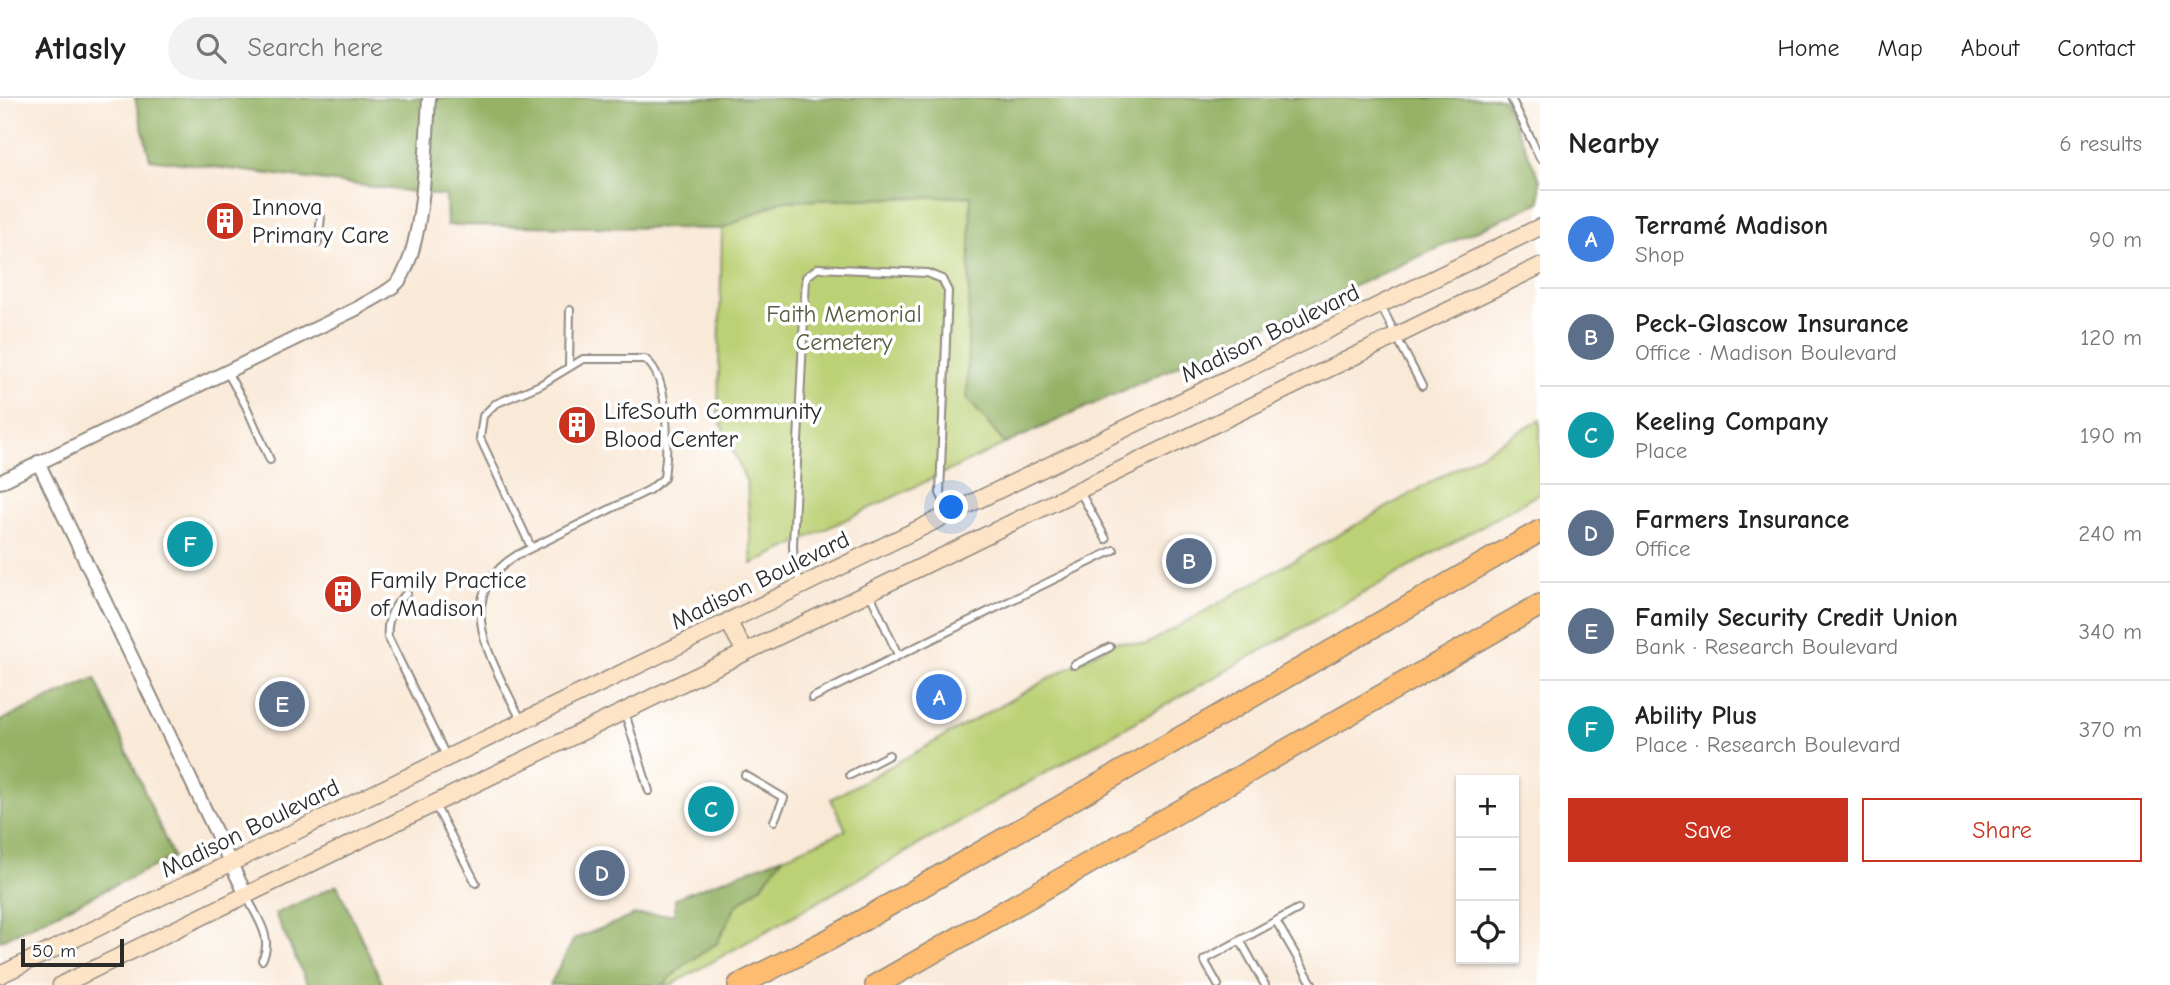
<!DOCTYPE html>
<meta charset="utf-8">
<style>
:root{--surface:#fff;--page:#f2f2f2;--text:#222;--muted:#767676;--line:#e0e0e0;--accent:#c8321e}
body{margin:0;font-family:"Comic Neue",sans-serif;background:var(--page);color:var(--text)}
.controls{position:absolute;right:21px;bottom:21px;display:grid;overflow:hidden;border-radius:0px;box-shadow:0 2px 5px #0004}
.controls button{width:63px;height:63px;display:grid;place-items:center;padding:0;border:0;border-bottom:2px solid var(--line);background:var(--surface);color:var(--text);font:35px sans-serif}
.scale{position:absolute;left:21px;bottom:18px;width:103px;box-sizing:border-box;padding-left:7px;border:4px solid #2b2b2b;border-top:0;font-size:19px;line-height:24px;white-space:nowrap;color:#2b2b2b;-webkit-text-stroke:5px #fff;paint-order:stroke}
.you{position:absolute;left:952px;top:410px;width:24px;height:24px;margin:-18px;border:5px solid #fff;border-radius:50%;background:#1a73e8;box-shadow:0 0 0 10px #1a73e833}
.badge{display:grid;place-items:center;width:46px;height:46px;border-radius:50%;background:var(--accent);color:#fff;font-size:23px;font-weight:700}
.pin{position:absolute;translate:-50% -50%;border:4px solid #fff;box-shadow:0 2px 7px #0006}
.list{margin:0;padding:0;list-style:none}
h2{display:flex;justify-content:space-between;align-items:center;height:91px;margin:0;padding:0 28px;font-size:30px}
h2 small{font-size:23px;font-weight:400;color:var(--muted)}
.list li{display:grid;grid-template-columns:46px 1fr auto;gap:21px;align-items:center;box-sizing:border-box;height:98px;padding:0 28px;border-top:2px solid var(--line)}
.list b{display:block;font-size:26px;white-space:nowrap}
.list p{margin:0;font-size:23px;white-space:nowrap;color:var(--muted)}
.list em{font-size:23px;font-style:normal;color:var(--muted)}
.actions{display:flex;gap:14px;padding:21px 28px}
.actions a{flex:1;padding:16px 0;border:2px solid var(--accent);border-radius:0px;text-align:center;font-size:24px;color:var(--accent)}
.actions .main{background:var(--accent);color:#fff}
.icon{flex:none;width:38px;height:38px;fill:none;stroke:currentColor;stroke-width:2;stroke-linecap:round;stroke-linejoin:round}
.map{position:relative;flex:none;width:1540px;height:887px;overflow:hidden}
header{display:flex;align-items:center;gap:42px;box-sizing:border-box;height:98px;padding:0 35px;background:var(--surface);border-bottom:2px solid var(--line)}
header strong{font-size:33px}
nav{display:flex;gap:38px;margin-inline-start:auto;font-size:24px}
.search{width:490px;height:63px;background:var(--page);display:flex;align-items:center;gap:18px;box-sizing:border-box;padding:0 24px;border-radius:38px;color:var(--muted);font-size:26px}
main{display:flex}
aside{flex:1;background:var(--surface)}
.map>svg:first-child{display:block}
</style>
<header>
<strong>Atlasly</strong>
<div class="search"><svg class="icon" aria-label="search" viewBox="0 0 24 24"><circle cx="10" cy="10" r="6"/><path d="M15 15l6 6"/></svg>Search here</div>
<nav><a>Home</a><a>Map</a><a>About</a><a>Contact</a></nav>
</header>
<main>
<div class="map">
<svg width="1540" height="887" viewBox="0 0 1540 887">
<rect width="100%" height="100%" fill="#fff"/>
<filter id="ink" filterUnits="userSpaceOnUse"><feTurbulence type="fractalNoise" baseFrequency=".0143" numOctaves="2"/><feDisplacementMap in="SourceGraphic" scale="14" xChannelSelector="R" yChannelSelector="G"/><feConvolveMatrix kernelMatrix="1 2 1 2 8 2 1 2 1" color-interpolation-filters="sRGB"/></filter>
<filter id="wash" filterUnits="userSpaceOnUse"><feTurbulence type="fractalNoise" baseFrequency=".00686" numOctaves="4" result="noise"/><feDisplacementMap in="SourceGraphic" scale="28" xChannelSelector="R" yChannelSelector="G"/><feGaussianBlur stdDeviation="1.57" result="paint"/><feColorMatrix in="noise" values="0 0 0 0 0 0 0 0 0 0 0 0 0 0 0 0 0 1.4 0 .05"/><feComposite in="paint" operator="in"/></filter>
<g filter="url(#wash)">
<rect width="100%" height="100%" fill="#f9e9d7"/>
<path fill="#bcd074" stroke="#747e50" stroke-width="2" d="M971 98 967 299 1005 346 752 466 747 385 718 318 722 131 781 103Z
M1540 322V395L671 887H663L684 867 717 845 736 808 762 787 783 759 846 732 831 701 1117 543 1145 547Z"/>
<path fill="#95b266" stroke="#606e48" stroke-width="2" d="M135 0H1503L1540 82V104L1005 346 967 300 971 98 781 103 722 131 447 127 446 98 150 61Z
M95 580 173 759 0 843V623Z
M783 759 762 787 736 808 717 845 684 867 663 887H550L574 841 635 817 675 816V800Z
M337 787 383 887H308L275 816Z"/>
</g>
<g filter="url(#ink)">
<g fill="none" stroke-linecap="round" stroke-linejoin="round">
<defs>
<path id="lane" d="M1511 0 1540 60
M318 145 321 119
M1381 208 1422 288
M569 268 570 212
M227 274 246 308 270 362
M1080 394 1106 441
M801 486 794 468 793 447 806 179 818 170 927 175 942 181 948 193 940 395 949 414
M407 495C394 507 386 521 388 539L446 658
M870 496 898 557
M1074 567 1110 549
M812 600 1114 452
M625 615 649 693
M521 622C495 567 447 500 517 457L649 392 664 380C668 350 671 280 645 261H583L540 287 495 306 483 318 480 340 531 449
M745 677 784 700 774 723
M850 677 889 657
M435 707 476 785
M247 799C257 820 274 840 262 862
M1276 823 1313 887
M1240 842 1265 887
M1218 887 1204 862 1298 811"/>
<path id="street" d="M38 364 246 797
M0 384 358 210C370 202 390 194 399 183 425 146 426 46 429 0"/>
<path id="secondary" d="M728 523 745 554
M0 877 1540 129
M61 887 1540 168"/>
<path id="highway" d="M739 887 830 841 1540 433
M876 887 1540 507"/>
</defs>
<use href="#lane" stroke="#928a81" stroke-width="10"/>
<use href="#street" stroke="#928a81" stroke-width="16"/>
<use href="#secondary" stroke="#928a81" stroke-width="19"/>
<use href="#highway" stroke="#928a81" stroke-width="24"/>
<use href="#lane" stroke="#fff" stroke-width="6"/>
<use href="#street" stroke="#fff" stroke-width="12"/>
<use href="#secondary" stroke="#fee4c6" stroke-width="16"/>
<use href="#highway" stroke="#fdbc70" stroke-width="21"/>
</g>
</g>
<defs>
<symbol id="building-disc" viewBox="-11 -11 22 22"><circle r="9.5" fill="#c8321e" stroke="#fff"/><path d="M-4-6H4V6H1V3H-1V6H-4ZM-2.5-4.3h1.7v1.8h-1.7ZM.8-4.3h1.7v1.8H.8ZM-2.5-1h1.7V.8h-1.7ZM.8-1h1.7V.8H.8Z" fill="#fff"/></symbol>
</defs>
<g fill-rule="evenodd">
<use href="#building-disc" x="203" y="101" width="44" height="44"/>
<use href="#building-disc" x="555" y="305" width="44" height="44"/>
<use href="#building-disc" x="321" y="474" width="44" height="44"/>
</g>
<g text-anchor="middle" stroke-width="7" stroke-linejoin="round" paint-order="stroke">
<g font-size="24" fill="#2b2b2b" stroke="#fff" text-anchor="start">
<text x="252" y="117">Innova<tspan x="252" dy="28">Primary Care</tspan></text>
<text x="604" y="321">LifeSouth Community<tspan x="604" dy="28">Blood Center</tspan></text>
<text x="370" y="490">Family Practice<tspan x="370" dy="28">of Madison</tspan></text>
</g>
<g font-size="24" fill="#565d41" stroke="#fff">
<text x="844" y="224">Faith Memorial<tspan x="844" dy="28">Cemetery</tspan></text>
</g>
<g font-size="24" fill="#2b2b2b" stroke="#fff">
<text transform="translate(1270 235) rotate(-26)" y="8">Madison Boulevard</text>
<text transform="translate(760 482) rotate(-26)" y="8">Madison Boulevard</text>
<text transform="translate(250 730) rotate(-26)" y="8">Madison Boulevard</text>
</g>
</g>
</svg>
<div class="controls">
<button>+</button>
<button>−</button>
<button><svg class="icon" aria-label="locate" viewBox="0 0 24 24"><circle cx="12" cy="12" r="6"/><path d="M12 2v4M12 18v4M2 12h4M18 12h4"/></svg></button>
</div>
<div class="scale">50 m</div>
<div class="you"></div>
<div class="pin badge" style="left:939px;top:599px;background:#3f7fe0">A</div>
<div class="pin badge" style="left:1189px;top:463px;background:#5c6f8a">B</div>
<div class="pin badge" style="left:711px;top:711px;background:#0f9aa8">C</div>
<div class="pin badge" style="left:602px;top:775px;background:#5c6f8a">D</div>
<div class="pin badge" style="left:282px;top:606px;background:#5c6f8a">E</div>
<div class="pin badge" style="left:190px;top:446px;background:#0f9aa8">F</div>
</div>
<aside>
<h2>Nearby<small>6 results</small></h2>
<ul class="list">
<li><span class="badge" style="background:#3f7fe0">A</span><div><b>Terramé Madison</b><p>Shop</p></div><em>90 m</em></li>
<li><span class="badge" style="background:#5c6f8a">B</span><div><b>Peck-Glascow Insurance</b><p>Office · Madison Boulevard</p></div><em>120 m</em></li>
<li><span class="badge" style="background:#0f9aa8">C</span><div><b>Keeling Company</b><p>Place</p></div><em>190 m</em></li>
<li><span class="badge" style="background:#5c6f8a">D</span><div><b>Farmers Insurance</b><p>Office</p></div><em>240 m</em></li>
<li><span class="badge" style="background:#5c6f8a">E</span><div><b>Family Security Credit Union</b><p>Bank · Research Boulevard</p></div><em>340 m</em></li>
<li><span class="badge" style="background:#0f9aa8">F</span><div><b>Ability Plus</b><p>Place · Research Boulevard</p></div><em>370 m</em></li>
</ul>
<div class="actions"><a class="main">Save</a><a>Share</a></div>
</aside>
</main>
